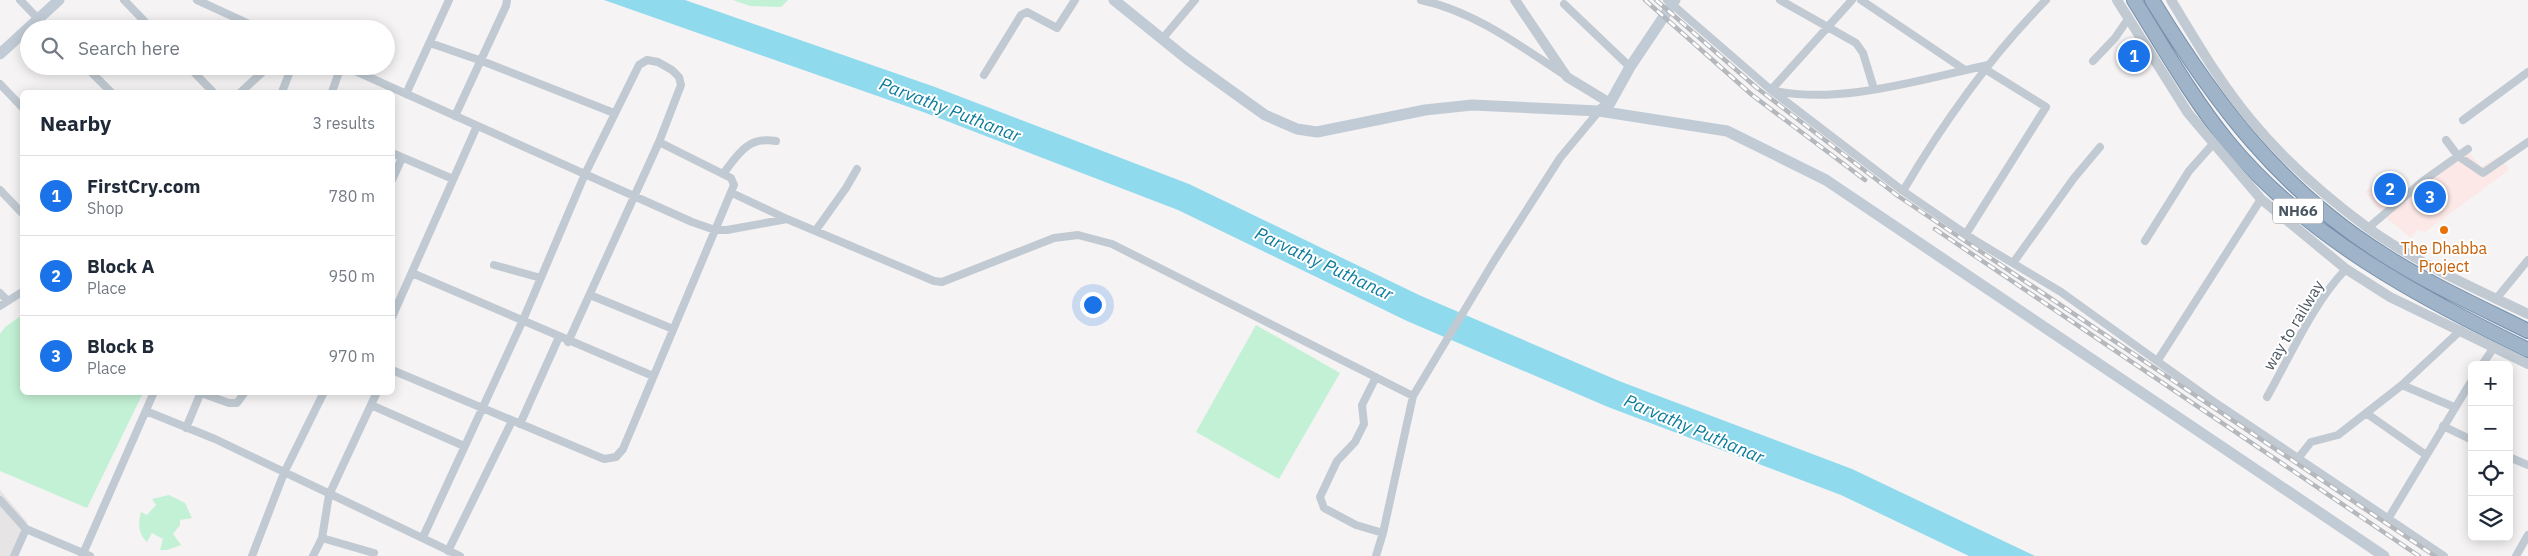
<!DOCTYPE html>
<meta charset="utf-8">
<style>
:root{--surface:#fff;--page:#f6f6f7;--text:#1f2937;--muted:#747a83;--line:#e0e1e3;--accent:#1a73e8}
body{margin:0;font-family:"IBM Plex Sans",sans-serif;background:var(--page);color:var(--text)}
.controls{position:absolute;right:15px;bottom:15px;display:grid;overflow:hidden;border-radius:8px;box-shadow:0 2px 12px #0003}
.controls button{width:45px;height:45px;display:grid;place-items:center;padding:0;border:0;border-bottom:1px solid var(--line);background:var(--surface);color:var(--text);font:25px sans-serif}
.you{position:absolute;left:1092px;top:304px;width:18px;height:18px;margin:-12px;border:4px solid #fff;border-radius:50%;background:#1a73e8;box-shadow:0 0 0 8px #1a73e833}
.badge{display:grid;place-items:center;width:32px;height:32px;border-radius:50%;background:var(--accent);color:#fff;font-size:16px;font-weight:700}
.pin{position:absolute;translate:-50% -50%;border:2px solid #fff;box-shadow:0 1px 5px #0006}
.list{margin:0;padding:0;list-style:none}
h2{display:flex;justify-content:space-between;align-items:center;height:65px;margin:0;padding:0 20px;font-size:21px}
h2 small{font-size:16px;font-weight:400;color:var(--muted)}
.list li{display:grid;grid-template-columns:32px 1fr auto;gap:15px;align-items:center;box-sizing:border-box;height:80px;padding:0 20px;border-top:1px solid var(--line)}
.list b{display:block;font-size:19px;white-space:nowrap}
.list p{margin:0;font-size:16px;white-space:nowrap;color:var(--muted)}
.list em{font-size:16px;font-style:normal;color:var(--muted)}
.icon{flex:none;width:28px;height:28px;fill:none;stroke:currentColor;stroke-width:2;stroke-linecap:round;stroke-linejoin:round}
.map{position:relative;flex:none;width:2528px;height:556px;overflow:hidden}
.search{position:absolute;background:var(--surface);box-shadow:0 2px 12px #0003;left:20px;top:20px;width:375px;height:55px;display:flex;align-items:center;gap:12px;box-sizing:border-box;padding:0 18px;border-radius:28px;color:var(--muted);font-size:19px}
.panel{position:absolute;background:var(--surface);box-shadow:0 2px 12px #0003;left:20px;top:90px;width:375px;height:305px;border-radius:8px}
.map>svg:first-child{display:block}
</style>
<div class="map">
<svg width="2528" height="556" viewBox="0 0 2528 556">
<rect width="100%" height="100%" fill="#f5f3f3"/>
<path fill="#e6e4e5" d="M0 490 27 522 10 556H0Z"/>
<path fill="#fce8e6" d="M2469 152 2481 167 2499 156 2509 170 2425 232 2417 230 2411 238 2384 216Z
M2392 171 2407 190 2381 211 2365 192Z"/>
<path fill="#c3f1d5" d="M733 0H788L781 7 750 6Z
M22 315V392L143 393 87 508 0 471V334L5 327Z
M1256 325 1340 373 1279 479 1196 432Z
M169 495 185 503 192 518 180 520V525L173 534 181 545 167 550H160L163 539 152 533 147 542C138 533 138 523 141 512L147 515 156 505 152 499Z"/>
<path fill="#90daee" d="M604 0H685L935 87 1189 184 1419 295 1619 381 1852 469 2035 556H1969L1841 495 1608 407 1407 321 1178 210 926 113Z"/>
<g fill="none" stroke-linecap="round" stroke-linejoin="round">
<defs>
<path id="trunk" d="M2134 0C2164 48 2192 98 2228 142 2307 238 2418 296 2528 350
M2152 0C2215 103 2280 190 2384 255 2429 284 2480 307 2528 331"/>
</defs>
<use href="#trunk" stroke="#7690ad" stroke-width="16"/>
<path stroke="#c1cad2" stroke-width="8" d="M20 0 48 29
M124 0 152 29
M197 0 260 29
M1421 0C1473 11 1519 45 1563 74
M1667 0 1771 90 1903 191 1976 241 2061 292 2210 399 2444 556
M1780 0 1856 43 1863 53 1874 89
M1852 0 1771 90C1837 106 1923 79 1988 65
M1861 0 1965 70
M1564 4 1630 67
M1163 38 1195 0
M430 43 482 61 614 113
M2093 61 2115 38 2128 19
M85 66 111 92
M188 66 213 92
M344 66 692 222 715 230H727L787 219 934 281 942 282 1054 238 1078 235 1112 244 1413 396
M984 75 1021 15 1027 12 1057 28 1075 0
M0 84 22 107
M241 92 269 66
M282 92 292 66
M332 92 341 66
M406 94 449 0
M455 116 506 6 507 0
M2463 120 2528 72
M2446 140 2458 156 2483 173 2528 142
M392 153 453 179
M723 174C738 154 748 136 776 141
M392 180 402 158
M0 190 22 213
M1903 191C1943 123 1990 57 2046 0
M732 193 787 219
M2368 228 2423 181 2468 149
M816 230 846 188 857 169
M1966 234 2046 107 1985 69
M2145 241 2189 171 2213 144
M2013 263 2074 178 2100 147
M494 265 541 278
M412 273 653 376
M0 293 8 301
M590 295 673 329
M2496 299 2528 260
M0 306 22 292
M392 317 477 126
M2158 360 2261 199
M2482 365 2494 347
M392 370 604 459 616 457 623 449 734 185 731 178 659 142
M1376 377 1362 405 1364 424 1355 442 1337 461 1320 497 1324 508 1356 525 1383 533
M2402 385 2454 407
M201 393 229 403H237L245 392
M2267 397C2291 355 2313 303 2346 269
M371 405 464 446
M146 411 215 439 460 556
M2366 413 2426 455
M520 424 559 337
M2443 426 2472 440
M186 428 201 392
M2299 457 2311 442 2338 435 2402 385 2461 330
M2509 457 2528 465
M0 500 26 529
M2388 519 2472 380
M423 537 523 320 585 174 639 65 647 60 658 62 672 70 679 77 681 85 659 142 568 342
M322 538 374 553
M448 551 512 421
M14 556 26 529 90 556
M82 556 154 392
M252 556 284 473 324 392
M313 556 322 538 329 495 377 392
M1376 556 1383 533 1413 396 1494 261 1560 158 1599 111
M2516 556 2528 535"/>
<path stroke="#c1cad2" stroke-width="10" d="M1515 0 1567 77 1610 103
M2117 0 2188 113 2261 199 2346 269 2390 297 2528 364
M2171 0C2196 41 2220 83 2251 120 2284 160 2326 197 2368 228 2417 263 2474 288 2528 314"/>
<path stroke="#c1cbd6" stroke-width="11" d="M1114 0 1187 59 1244 100 1265 115 1297 129 1317 132 1425 110 1472 105 1599 111 1727 131 1826 180 2384 556
M0 54 59 0
M1599 111 1610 103 1630 67 1675 0"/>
<use href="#trunk" stroke="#9fb4c9" stroke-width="14"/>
<defs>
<path id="rail" d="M1645 0 1752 95 1865 180
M1656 0 1757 88 1898 196 2435 556
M1935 229 2419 556"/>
</defs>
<use href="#rail" stroke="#b5b8bd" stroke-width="4.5"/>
<use href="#rail" stroke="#fff" stroke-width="2.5" stroke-dasharray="8" stroke-linecap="butt"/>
</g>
<circle fill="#e8710a" stroke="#fff" stroke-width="2" cx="2444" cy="230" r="5"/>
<g text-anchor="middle" stroke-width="4" stroke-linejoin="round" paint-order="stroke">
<rect fill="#fff" stroke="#808990" stroke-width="1" x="2273" y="198.5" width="50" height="25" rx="4"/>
<g font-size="15" font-weight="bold" fill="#4a5661">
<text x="2298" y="216">NH66</text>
</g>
<g font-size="16" fill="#c56008" stroke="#fff">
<text x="2444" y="254">The Dhabba<tspan x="2444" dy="18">Project</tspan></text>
</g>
<g font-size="16" fill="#4a5661" stroke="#fff">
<text transform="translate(2293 325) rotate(-59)" y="6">way to railway</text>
</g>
<g font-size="18" font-style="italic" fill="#0c7c9b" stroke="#fff">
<text transform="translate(950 110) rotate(21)" y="6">Parvathy Puthanar</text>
<text transform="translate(1324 264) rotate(25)" y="6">Parvathy Puthanar</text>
<text transform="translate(1694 429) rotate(23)" y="6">Parvathy Puthanar</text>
</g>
</g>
</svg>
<div class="controls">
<button>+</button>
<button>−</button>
<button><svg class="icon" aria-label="locate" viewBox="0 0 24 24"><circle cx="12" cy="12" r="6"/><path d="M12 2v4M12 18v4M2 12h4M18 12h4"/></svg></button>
<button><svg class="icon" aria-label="layers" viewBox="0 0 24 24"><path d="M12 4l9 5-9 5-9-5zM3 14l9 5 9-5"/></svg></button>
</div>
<div class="you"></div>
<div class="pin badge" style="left:2134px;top:56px">1</div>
<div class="pin badge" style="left:2390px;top:189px">2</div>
<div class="pin badge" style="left:2430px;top:197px">3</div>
<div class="search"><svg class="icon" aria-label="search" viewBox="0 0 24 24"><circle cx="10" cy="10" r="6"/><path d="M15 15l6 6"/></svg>Search here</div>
<section class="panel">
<h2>Nearby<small>3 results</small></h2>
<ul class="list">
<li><span class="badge">1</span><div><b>FirstCry.com</b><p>Shop</p></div><em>780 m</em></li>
<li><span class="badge">2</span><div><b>Block A</b><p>Place</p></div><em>950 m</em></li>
<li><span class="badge">3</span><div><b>Block B</b><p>Place</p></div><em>970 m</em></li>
</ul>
</section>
</div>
